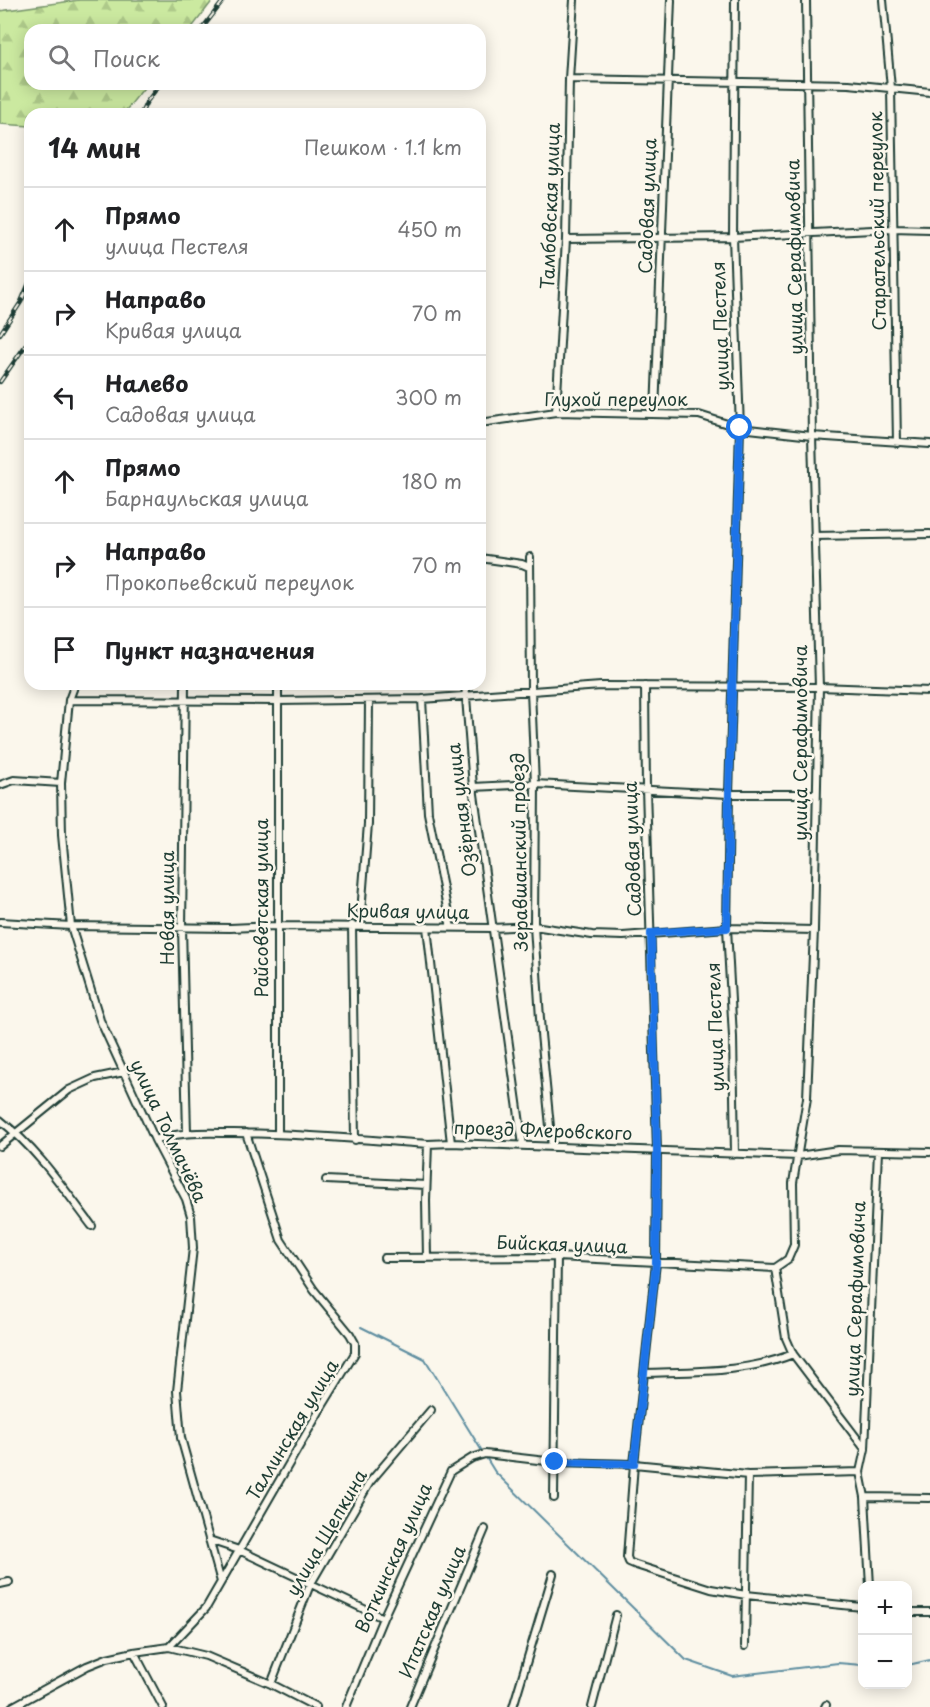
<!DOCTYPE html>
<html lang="ru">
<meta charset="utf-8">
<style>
:root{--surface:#fff;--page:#f2f2f2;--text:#202124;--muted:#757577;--line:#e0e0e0}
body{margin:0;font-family:"Playpen Sans",sans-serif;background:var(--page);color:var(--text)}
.controls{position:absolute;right:18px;bottom:18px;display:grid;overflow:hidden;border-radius:12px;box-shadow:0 3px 15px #0003}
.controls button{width:54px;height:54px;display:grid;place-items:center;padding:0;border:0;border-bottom:2px solid var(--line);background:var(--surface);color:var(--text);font:30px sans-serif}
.stop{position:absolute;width:18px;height:18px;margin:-14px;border:4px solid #1a73e8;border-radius:50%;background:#fff}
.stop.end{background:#1a73e8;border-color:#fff;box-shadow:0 2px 6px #0008}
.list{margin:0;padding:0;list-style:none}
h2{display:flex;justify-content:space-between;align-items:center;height:78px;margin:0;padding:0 24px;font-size:26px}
h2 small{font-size:20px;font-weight:400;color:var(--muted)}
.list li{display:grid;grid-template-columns:39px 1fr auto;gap:18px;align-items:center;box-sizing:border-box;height:84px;padding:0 24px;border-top:2px solid var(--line)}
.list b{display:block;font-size:22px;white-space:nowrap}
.list p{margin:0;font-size:20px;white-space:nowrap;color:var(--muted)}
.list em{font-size:20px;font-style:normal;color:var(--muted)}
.icon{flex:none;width:33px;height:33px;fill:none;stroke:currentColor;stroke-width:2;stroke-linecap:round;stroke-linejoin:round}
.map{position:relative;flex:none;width:930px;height:1707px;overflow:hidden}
.search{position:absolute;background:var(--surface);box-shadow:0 3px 15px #0003;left:24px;top:24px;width:462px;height:66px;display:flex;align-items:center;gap:15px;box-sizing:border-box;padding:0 21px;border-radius:18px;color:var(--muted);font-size:22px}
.panel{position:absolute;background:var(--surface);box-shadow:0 3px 15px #0003;left:24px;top:108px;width:462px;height:582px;border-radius:18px}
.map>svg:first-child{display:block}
</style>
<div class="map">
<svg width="930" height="1707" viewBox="0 0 930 1707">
<defs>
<pattern id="forest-firs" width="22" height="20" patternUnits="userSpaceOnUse" patternTransform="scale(1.5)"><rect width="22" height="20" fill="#cbe9a0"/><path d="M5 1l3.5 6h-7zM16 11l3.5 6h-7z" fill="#aec98a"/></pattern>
</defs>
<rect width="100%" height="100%" fill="#fbf7ec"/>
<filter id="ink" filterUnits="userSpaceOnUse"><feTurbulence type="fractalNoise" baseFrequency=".0167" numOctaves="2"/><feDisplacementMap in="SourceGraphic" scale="12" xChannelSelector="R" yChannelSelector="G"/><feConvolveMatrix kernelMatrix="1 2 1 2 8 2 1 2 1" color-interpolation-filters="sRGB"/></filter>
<g filter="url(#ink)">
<path fill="url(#forest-firs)" stroke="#75936a" stroke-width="1.5" d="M79 0H213L190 30H30V84H147L123 114H30V126L0 124V11Z"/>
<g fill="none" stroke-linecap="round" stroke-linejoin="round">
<path stroke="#5e8ea0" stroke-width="2" d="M361 1327 425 1359 495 1472 686 1660 732 1676 838 1663 862 1665
M908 1665 930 1660"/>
<defs>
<path id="street" d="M735 0 733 237 740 428 729 794 727 928 733 1037 735 1154
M806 0 812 436 819 687 814 930 807 1098 793 1183 794 1245 788 1259 775 1268 786 1338 793 1354 865 1449
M883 0 891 88 897 443
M569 79 849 84 930 92
M566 239 733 237 892 229 930 230
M556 412 566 239 569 79 574 0
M655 413 671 0
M480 423 556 412 699 415 740 428 812 436 930 444
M814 536 930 534
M530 557 531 691 535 784 534 926 541 1034 552 1147
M480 558 522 564 529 567
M75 684 69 700 61 783 62 835 71 926 100 1020 155 1140 186 1199 191 1216 193 1248 177 1391 181 1438 221 1582 206 1608 169 1647
M185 684 182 927 187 1133
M278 684V1133
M465 684 473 787 523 1145
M645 686 646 788 657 1150 656 1263 634 1464 627 1557 629 1562 636 1565 711 1589 746 1595 862 1607
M422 699 428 813 451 928
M69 700 278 701 422 699 601 686 819 687 930 691
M0 785 14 780 61 783
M473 787 535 784 729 794H816
M0 922 71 926 230 928 276 926 492 928 534 926 592 935 623 936 727 928 814 930
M352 925 355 1140
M360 925 368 824 369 700
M427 927 451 1143
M0 1120C37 1149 64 1189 92 1226
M155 1140C180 1131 207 1133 233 1133 298 1133 363 1140 428 1144L451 1143 798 1156 838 1150 930 1152
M0 1146 69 1090 95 1078 124 1072
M326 1180 426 1185
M384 1258 557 1257 775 1268
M427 1258 426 1200 428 1144
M645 1373C695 1371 746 1373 793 1354
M865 1497 930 1498
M554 1498 557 1257
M209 1540 239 1550 383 1618
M221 1582 320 1410 355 1353V1343L350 1334 314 1290 281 1240 246 1133
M0 1584 9 1582
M870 1586 865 1497 860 1472 865 1449 878 1151
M908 1612H930
M745 1646 748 1475
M134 1652 163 1707
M271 1684 310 1585 370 1482 431 1410
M12 1707 87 1666 107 1658 134 1652 169 1647 206 1656 271 1684 316 1707
M346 1707 383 1618 451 1471 472 1458 485 1454 555 1462 634 1464 748 1475 860 1472
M410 1707 485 1529
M513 1707 553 1574
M592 1707 616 1615
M825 1707 826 1705"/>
</defs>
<use href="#street" stroke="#1f3d34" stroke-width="10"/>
<use href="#street" stroke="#fbf7ec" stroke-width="6"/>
<defs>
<path id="rail" d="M201 30 224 0
M141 114 146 103 160 84
M0 334 21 302 30 281
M0 382 30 339"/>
</defs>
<use href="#rail" stroke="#1f3d34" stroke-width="4.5"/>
<use href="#rail" stroke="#fbf7ec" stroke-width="2" stroke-dasharray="7" stroke-linecap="butt"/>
</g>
</g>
<g fill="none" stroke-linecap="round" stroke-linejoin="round" filter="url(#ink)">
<path stroke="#1a73e8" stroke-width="8" d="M555 1462 634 1464 656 1263 657 1150 651 933 727 928 729 794 740 428"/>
</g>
<g text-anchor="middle" stroke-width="5" stroke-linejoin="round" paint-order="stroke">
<g font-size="18" fill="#1f3d34" stroke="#fbf7ec">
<text transform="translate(551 206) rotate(-88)" y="6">Тамбовская улица</text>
<text transform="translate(648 206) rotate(-88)" y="6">Садовая улица</text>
<text transform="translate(878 221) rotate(-91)" y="6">Старательский переулок</text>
<text transform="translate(795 257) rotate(-91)" y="6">улица Серафимовича</text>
<text transform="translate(721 326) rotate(-92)" y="6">улица Пестеля</text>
<text x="616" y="406">Глухой переулок</text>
<text transform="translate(801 743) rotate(-90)" y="6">улица Серафимовича</text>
<text transform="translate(462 810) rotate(-97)" y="6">Озёрная улица</text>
<text transform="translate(633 849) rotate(-92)" y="6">Садовая улица</text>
<text transform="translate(520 852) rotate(-91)" y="6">Зеравшанский проезд</text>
<text transform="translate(168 908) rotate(-90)" y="6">Новая улица</text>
<text transform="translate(262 908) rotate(-90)" y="6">Райсоветская улица</text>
<text transform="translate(408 912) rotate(1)" y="6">Кривая улица</text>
<text transform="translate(716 1027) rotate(-92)" y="6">улица Пестеля</text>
<text transform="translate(168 1131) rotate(65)" y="6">улица Толмачёва</text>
<text transform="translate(543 1131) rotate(2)" y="6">проезд Флеровского</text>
<text transform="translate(562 1245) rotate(2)" y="6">Бийская улица</text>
<text transform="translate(856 1299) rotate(-88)" y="6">улица Серафимовича</text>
<text transform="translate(293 1430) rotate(-59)" y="6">Таллинская улица</text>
<text transform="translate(327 1533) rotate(-60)" y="6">улица Щепкина</text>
<text transform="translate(394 1558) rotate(-66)" y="6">Воткинская улица</text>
<text transform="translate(433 1612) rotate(-67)" y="6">Итатская улица</text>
</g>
</g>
</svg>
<div class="controls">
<button>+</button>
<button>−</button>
</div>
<div class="stop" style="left:740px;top:428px"></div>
<div class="stop end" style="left:555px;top:1462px"></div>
<div class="search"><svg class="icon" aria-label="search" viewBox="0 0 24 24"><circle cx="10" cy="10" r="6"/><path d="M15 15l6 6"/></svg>Поиск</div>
<section class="panel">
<h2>14 мин<small>Пешком · 1.1 km</small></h2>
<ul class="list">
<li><svg class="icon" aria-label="ahead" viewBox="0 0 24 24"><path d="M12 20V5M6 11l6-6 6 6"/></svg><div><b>Прямо</b><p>улица Пестеля</p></div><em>450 m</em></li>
<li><svg class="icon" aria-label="right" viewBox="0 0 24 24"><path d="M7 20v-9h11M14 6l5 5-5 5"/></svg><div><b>Направо</b><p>Кривая улица</p></div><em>70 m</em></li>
<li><svg class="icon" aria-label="left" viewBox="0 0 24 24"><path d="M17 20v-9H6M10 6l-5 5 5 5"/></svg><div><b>Налево</b><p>Садовая улица</p></div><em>300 m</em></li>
<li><svg class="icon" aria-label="ahead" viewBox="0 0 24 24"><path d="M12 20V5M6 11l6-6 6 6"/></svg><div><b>Прямо</b><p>Барнаульская улица</p></div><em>180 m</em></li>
<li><svg class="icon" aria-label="right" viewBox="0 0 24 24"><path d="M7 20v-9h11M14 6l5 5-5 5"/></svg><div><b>Направо</b><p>Прокопьевский переулок</p></div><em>70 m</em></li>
<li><svg class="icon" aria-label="arrive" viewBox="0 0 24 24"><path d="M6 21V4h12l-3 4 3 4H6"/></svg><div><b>Пункт назначения</b></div></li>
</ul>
</section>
</div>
